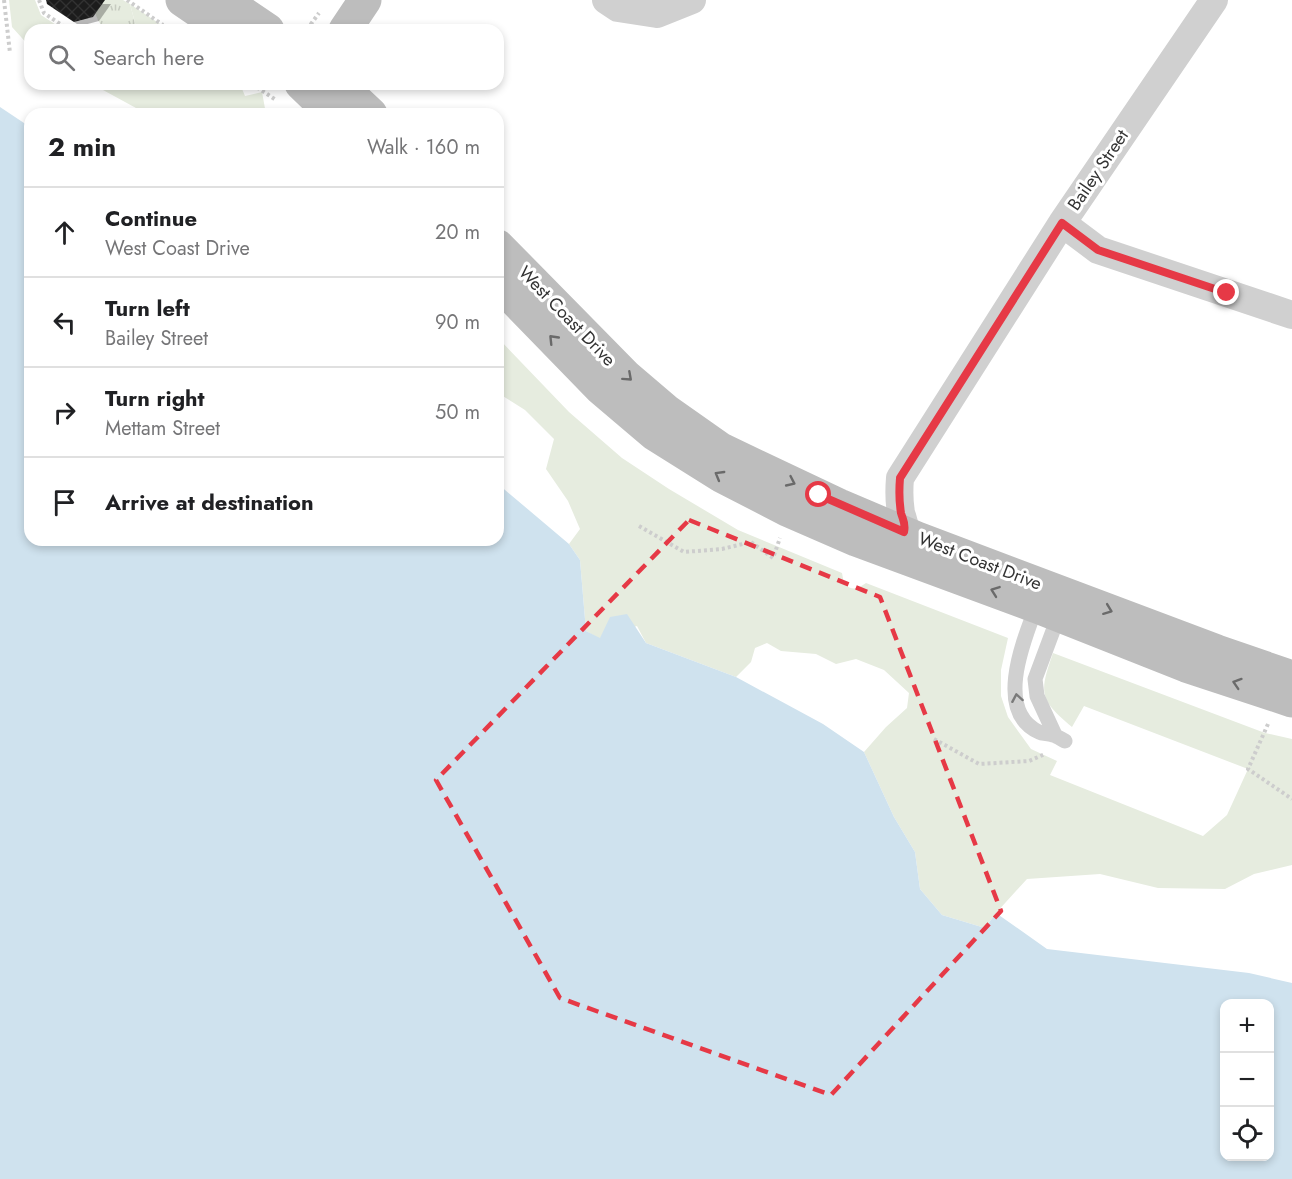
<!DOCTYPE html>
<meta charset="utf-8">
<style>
:root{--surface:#fff;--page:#f6f6f6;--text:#202124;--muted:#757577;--line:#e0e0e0}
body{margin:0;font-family:Jost,sans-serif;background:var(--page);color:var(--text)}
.controls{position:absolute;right:18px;bottom:18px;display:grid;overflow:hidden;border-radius:12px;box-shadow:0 3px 9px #0003}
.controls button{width:54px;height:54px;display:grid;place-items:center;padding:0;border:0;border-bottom:2px solid var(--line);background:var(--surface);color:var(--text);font:30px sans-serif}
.stop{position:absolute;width:18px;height:18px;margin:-14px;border:4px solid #e63946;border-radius:50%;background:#fff}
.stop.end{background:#e63946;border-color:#fff;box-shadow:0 2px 6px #0008}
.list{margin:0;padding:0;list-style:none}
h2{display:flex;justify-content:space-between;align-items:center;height:78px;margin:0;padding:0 24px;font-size:26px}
h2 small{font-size:20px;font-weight:400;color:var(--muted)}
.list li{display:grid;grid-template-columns:39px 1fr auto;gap:18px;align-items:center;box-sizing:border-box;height:90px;padding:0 24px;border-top:2px solid var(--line)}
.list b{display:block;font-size:22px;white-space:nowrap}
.list p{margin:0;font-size:20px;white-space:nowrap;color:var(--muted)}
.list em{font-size:20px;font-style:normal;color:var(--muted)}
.icon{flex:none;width:33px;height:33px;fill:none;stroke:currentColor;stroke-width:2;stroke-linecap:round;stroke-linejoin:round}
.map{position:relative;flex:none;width:1292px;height:1179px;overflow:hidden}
.search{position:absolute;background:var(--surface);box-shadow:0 3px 9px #0003;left:24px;top:24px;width:480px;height:66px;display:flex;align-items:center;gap:15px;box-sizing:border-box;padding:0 21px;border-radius:18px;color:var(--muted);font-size:22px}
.panel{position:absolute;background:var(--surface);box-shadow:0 3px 9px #0003;left:24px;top:108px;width:480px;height:438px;border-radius:18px}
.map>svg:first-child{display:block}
</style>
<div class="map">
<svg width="1292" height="1179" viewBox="0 0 1292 1179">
<defs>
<pattern id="park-tufts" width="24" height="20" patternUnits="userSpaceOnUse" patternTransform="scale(1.5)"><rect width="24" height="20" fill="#e6ecdf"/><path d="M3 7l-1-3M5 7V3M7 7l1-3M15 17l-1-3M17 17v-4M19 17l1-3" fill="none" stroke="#c6cbc0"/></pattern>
<pattern id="building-cross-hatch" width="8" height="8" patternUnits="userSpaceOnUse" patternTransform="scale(1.5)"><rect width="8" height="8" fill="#1a1a1a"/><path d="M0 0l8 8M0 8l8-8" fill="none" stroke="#333"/></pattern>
<filter id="shadow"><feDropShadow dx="6" dy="4" stdDeviation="0" flood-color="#0004"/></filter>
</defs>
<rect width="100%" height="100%" fill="#fff"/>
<path fill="#e6ecdf" d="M9 0H35L41 15 64 30H30V47L12 27Z
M130 4 169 30H137Z
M92 84H240L245 96 262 92 266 114H147Z
M498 338 569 412 622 458 669 489 738 530 842 573 844 584C853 591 857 589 866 583L1008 638 1001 670V696L1008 717 1031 749 1057 761 1050 775 1203 836 1227 815 1248 769 1084 706 1072 727C1039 699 1039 693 1053 653L1265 733 1292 739V865L1254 874 1225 889 1158 888 1100 874 1027 879 996 913 985 928 942 915 920 889 915 852 894 817 864 752 886 727 907 708 909 693 884 670 856 659 836 664 816 654 781 651 767 643 755 648 751 662 736 677 646 643 637 626 600 639 586 631 580 560 569 544 580 529 568 501 546 469 554 439 525 410 498 393Z"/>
<path fill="url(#park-tufts)" d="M91 0H123L130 4 137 30C103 30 101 34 91 0Z"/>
<path fill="#cfe2ee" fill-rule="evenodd" d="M0 107 30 127V540H498V484L569 544 580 560 586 631 600 638 610 617 627 614 646 643 736 677 823 724 864 752 894 817 915 852 920 889 942 915 985 928 996 913 1047 949 1249 973 1292 983V1179H0ZM1224 1004H1270V1156H1224Z"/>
<path fill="url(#building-cross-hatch)" filter="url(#shadow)" d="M46 0H105L93 17 74 22 47 4Z"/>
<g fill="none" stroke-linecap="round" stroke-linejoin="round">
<path stroke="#cdcdcd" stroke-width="4" stroke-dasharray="3 3" stroke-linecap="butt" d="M4 0 10 53
M39 0 44 13 69 30
M127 0 163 25
M316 28 311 24 319 13
M79 30 91 26 96 30
M252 84 276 100
M80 85 81 84
M498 392 499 393
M639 526 684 552 722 549 751 542 773 558 780 538
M1268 724 1248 769 1292 799
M934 739 979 764 1029 761 1045 754"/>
<path stroke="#d0d0d0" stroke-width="15" d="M1037 605C1025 637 993 711 1039 732 1043 734 1048 733 1053 735 1057 736 1061 739 1065 741
M1055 735 1037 696 1035 679 1060 612"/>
<path stroke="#d0d0d0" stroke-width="28" d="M606 0 618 8 657 14 692 0
M1062 223 1098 250 1292 315
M904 532C906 524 903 520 901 513 899 501 899 490 900 478L1062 223 1214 0"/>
<path stroke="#bdbdbd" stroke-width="33" d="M182 0 226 30
M224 0 268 30
M345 30 365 0
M301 84 332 114
M339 84 371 114
M498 246 626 376 667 411 721 449 839 505 917 538 1217 651 1292 677
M498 283 601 389 654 434 721 476 787 510 856 540 1037 607 1186 666 1292 701"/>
</g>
<defs><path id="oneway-chevron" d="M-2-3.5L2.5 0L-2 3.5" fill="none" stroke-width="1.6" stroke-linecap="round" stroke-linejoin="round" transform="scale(1.5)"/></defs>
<g stroke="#6a6a6a">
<use href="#oneway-chevron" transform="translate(553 339) rotate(-134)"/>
<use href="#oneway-chevron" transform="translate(628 377) rotate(42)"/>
<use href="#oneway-chevron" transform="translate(719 475) rotate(-150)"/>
<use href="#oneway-chevron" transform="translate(791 482) rotate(25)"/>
<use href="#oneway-chevron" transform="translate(995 591) rotate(-160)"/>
<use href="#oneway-chevron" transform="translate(1108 610) rotate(21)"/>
<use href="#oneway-chevron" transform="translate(1237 683) rotate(-162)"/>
</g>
<use stroke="#7a7a7a" href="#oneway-chevron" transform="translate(1017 698) rotate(-100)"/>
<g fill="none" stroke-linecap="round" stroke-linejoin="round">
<path stroke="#e63946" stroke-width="8" d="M819 495 904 532C906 524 903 520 901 513 899 501 899 490 900 478L1062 223 1098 250 1227 293"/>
</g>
<path fill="none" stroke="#e63946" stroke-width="4.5" stroke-dasharray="12 8" stroke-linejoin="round" d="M689 520 880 597 1001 911 831 1095 560 998 436 780Z"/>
<g text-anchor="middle" stroke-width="6" stroke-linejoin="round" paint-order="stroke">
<g font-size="18" fill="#333" stroke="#fff">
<text transform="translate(1098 170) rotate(-56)" y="6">Bailey Street</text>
<text transform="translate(567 316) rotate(46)" y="6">West Coast Drive</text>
<text transform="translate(980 561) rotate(21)" y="6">West Coast Drive</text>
</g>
</g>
</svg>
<div class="controls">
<button>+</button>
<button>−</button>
<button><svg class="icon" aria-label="locate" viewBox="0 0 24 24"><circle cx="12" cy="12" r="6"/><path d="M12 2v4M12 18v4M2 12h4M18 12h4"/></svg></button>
</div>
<div class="stop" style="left:819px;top:495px"></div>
<div class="stop end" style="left:1227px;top:293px"></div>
<div class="search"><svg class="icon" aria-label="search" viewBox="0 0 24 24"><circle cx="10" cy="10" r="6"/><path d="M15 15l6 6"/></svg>Search here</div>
<section class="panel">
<h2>2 min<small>Walk · 160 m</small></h2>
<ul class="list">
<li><svg class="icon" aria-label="ahead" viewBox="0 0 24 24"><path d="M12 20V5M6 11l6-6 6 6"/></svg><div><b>Continue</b><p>West Coast Drive</p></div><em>20 m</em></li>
<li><svg class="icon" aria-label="left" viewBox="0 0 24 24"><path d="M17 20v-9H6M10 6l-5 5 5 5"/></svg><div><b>Turn left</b><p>Bailey Street</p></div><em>90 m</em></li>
<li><svg class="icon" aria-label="right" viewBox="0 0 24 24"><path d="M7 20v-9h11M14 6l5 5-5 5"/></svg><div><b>Turn right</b><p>Mettam Street</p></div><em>50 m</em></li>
<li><svg class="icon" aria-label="arrive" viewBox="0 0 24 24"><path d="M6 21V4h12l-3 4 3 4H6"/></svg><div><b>Arrive at destination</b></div></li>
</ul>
</section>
</div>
